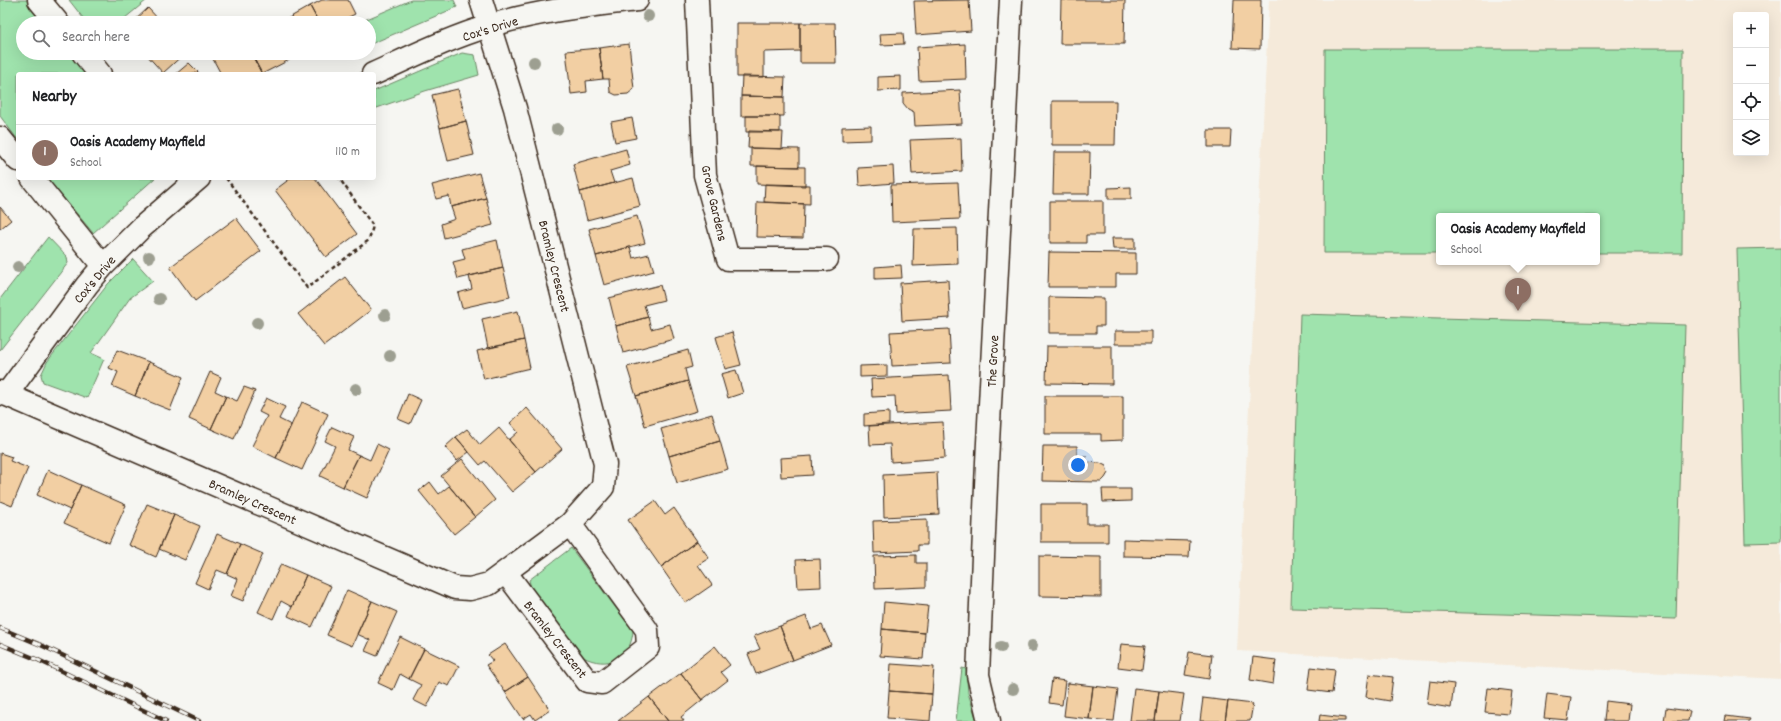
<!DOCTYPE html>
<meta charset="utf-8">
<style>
:root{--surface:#fff;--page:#f6f6f6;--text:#202124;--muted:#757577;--line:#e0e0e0;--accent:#3b2a1e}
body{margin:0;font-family:Dekko,sans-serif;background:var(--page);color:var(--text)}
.controls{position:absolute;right:12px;top:12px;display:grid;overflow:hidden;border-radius:4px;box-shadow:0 4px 16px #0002}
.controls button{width:36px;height:36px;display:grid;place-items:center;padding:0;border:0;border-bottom:1px solid var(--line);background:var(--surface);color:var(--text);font:20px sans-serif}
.you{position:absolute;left:1078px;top:465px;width:14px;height:14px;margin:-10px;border:3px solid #fff;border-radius:50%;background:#1a73e8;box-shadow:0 0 0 6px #1a73e833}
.badge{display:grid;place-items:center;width:26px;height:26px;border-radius:50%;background:var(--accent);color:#fff;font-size:13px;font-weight:700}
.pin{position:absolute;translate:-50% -33px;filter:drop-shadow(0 1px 2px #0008)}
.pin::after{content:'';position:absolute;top:21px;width:14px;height:12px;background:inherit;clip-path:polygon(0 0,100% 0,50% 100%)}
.popup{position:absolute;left:1436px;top:213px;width:164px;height:52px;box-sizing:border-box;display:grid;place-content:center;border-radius:4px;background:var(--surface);filter:drop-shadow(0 1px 3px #0005);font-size:13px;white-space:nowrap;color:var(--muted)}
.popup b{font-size:15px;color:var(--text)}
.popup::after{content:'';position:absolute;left:50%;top:100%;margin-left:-8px;border:8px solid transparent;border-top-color:var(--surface)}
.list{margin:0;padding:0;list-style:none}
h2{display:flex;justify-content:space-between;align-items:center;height:52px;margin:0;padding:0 16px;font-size:17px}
h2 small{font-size:13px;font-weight:400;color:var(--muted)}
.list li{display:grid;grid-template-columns:26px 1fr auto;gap:12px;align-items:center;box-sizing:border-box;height:56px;padding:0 16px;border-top:1px solid var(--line)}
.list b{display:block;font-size:15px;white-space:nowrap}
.list p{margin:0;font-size:13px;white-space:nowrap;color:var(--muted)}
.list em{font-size:13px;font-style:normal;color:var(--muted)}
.icon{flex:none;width:22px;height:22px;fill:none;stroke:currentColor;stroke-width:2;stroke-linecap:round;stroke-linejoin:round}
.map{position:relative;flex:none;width:1781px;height:721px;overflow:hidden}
.search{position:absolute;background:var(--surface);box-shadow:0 4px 16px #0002;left:16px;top:16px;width:360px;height:44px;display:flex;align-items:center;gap:10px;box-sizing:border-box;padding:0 14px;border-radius:22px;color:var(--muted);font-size:15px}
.panel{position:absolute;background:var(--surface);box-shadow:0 4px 16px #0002;left:16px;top:72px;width:360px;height:108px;border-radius:4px}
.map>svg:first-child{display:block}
</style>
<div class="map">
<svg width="1781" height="721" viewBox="0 0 1781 721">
<rect width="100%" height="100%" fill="#f6f6f2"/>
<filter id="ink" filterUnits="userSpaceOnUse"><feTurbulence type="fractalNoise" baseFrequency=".025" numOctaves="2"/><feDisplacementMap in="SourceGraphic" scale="8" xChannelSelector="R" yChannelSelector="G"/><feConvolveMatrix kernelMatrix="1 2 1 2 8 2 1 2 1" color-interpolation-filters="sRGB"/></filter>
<g filter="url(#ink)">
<path fill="#f5eada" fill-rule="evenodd" d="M1269 0H1781V679L1237 651ZM1736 15H1766V153H1736ZM1439 216H1597V262H1439Z"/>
<path fill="#9fe3ad" stroke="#6d8666" d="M0 0H29L46 23H23V53H72L90 74H18V140L0 116Z
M69 0H147L119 23H87Z
M411 0H454L457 7 373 43 369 37V23L360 22Z
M1325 49H1683L1682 253H1597V216H1439V253H1324Z
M462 53 475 55 479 75 425 91 374 109V91Z
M47 178H155L93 233Z
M48 237 67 257 68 263 0 350V299Z
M1781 248V542L1745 543 1737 249Z
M133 259 153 281 130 298 91 353 104 359 87 398 43 382 41 375 47 362 108 284Z
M1300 314 1685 325 1676 619 1291 608Z
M571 548 633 631C631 660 607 669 583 657L531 588 529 580Z
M962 668 966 669 968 693 977 721H956Z"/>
<path fill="#f2cfa3" stroke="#3b2a1e" d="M322 0H348L355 14 347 18 350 23H319L310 6Z
M969 0 971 31 916 35 914 1Z
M1061 0H1125L1124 44H1060Z
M1234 0H1261L1260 49 1232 48Z
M310 6 319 23H280Z
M148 8 162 23H132Z
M737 23H800V51L764 52V77H737Z
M800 23H835L836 63H800Z
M903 33 904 44 881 45 880 34Z
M629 44 634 89 628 94 616 95 610 92 609 79H603L599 48Z
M965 44 966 79 919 81 917 47Z
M599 48 603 79 586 81 587 92 571 94 566 51Z
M145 53H185L163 73Z
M225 53H251L262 74H221L213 59Z
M251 53H293L295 57 262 74Z
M189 63 199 73 176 74Z
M742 76 785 77 784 97 741 96Z
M901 76V90L878 91V77Z
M458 89 466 121 440 128 432 95Z
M960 90 962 124 915 126 914 112 908 109 903 103V93Z
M741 96 784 97V116H741Z
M1052 101H1116L1115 145H1052Z
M746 116H780V132H746Z
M632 118 636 138 615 142 611 122Z
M466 121 474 155 448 161 440 128Z
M871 126V140L842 141V127Z
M1208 130H1231L1230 147H1208Z
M749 131 783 132 782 149 748 148Z
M961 138 962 171 912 174 910 140Z
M751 148 799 149V167L751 166Z
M626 149 630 165 610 171 614 183 580 192 573 164Z
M1054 152H1090L1089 194H1053Z
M757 166 805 167V186L757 184Z
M893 166 894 183 859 186 858 168Z
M479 173 486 198 451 207 449 196 436 199 432 185Z
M291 178H315L357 234 326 257 275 190Z
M633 178 640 206 587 220 580 192Z
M958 183 960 219 892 222 891 185Z
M765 184 810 185V204L764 202Z
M1131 187V199H1108V188Z
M486 198 493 225 444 238 441 224 455 219 451 207Z
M1050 201H1103V235H1086V243H1050Z
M757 202 804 204 803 238 756 237Z
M0 207 11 220 0 229Z
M637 216 645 243 596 256 589 229Z
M236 218 261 251 195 301 170 267Z
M957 228 958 264 913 266 914 229Z
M1112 238H1135V249H1113Z
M497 240 503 268 458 279 453 262 465 259 462 249Z
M630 247 633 258 649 254 654 271 604 285 596 256Z
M1049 252 1136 253V274H1116V287H1048Z
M901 265 902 278 875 279V267Z
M503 268 510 297 462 308 458 293 472 289 469 276Z
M345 277 371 310 324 346 298 314Z
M948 280 950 318 902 321 900 283Z
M660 285 664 300 644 305 648 317 616 326 609 298Z
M1049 297 1104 298V326H1096V333H1049Z
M518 311 524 340 488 348 482 319Z
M648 317 651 329 670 324 674 339 623 353 616 326Z
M949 329 951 363 892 366 890 332Z
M1115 331H1151V344H1115Z
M732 332 741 365 725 369 716 337Z
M524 340 530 368 484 379 477 351Z
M1047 346H1112V384L1046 383Z
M117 350 149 362 135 396 112 386 118 372 109 368Z
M688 350 692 367 685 369 688 381 636 396 627 367Z
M149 362 183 377 170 410 135 396Z
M887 365V376L860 377V366Z
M736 370 743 393 728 398 721 374Z
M210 372 221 377 215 391 226 396 211 429 189 419Z
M949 375 951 411 896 414 895 396 872 397 871 379Z
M688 381 697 411 645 426 636 396Z
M244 387 255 391 234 439 211 429 226 396 237 401Z
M408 394 421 400 410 424 398 419Z
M1045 396H1123V440L1101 441V434H1045Z
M266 398 285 407 279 419 291 425 276 458 252 446 267 416 259 412Z
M302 402 328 414 302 470 276 458Z
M527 408 562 449 536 472 509 440 518 432 510 423Z
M889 412V424L864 426V414Z
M712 414 720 441 669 456 661 429Z
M943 422 945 458 891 462 890 444 870 445 869 426Z
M332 427 354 437 348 450 359 455 343 487 320 476 335 446 325 441Z
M499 428 536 472 512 492 485 461 480 465 456 437 467 429 480 445Z
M456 437 469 452 457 461 445 447Z
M720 441 728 469 677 483 669 456Z
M377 444 389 450 367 498 343 487 359 455 370 460Z
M1043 446H1077V456H1086L1087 462 1100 463 1106 466 1108 473 1105 478 1101 482 1042 481Z
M0 453 12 457 10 461 28 468 12 506 0 501Z
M812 456 813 475 781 477 780 458Z
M462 459 495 500 475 517 441 476Z
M48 470 81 485 70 510 37 495Z
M937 472 939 514 884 517 883 475Z
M430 482 439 494 449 486 475 517 454 534 419 491Z
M81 485 126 505 109 543 64 523Z
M1102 489H1131V501L1103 502Z
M655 501 665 515 674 508 697 541 661 567 628 520Z
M147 504 174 515 156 557 129 545Z
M1041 504H1087V524H1108V542H1041Z
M174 515 200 526 185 560 159 549Z
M927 519V545H918V551L874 553 873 521Z
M217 534 240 544 227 574 217 570 208 589 195 583Z
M1123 539 1190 541 1189 557 1123 556Z
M697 541 709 558 698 565 712 585 686 603 661 567Z
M240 544 263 554 243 601 231 596 238 579 227 574Z
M916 555V563H926V587L875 589 874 556Z
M1039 556 1101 557V597L1039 596Z
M820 559 821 587 798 588 796 560Z
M281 564 306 575 292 607 281 601 273 619 258 612Z
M306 575 331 586 312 627 288 616Z
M347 590 372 601 352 646 327 635Z
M372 601 397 612 377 656 365 651 370 640 357 634Z
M884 602 928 606 925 633 882 629Z
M806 616 811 629 822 625 831 645 793 660 780 626Z
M780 626 793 660 756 674 748 654 760 649 754 636Z
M882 629 925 633 923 659 880 656Z
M400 637 424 649 409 679 400 674 393 690 378 683Z
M505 644 528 677 505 692 486 665 493 661 488 655Z
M1121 644 1145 646 1142 670 1118 667Z
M715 646 730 665 721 672 728 680 702 700 681 673Z
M424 649 459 666 449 686 439 682 427 707 413 700 421 685 409 679Z
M1189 652 1212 655 1209 679 1185 675Z
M1253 657 1276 660 1273 684 1250 680Z
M891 664 934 667 932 694 889 691Z
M1311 667 1335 670 1332 693 1308 690Z
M681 673 702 700 681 717 684 721H668L649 697Z
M1369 674 1393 677 1390 701 1366 697Z
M528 677 550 710 535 720 531 714 523 719 505 692Z
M1052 679 1065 681 1062 705 1049 703Z
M1430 681 1454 684 1451 708 1427 704Z
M1068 683 1093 686 1089 719 1064 716Z
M1093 686 1118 689 1114 721 1089 719Z
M1134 688 1159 691 1155 721H1130Z
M1488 688 1512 691 1509 714 1485 712Z
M889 691 932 694 930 721 887 718Z
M1159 691 1184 694 1180 721H1155Z
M1547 694 1571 697 1568 720 1544 718Z
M649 697 668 721H618Z
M1203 698 1228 701 1225 721H1200Z
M1228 701 1253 704 1250 721H1225Z
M1606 701 1630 704 1628 721H1604Z
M1666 708 1690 711 1688 721H1664Z
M1320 715 1345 718V721H1319Z
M1726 716 1750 719 1749 721H1725Z"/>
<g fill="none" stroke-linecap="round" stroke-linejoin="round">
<defs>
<path id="minor" d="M39 0 58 23
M697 0 705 175 728 259H827
M83 53 100 74
M373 74C411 57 449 38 489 26 537 11 587 6 637 0
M0 138 18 160
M32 178 103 266
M0 392 455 588 470 589 489 584 570 524 603 487 605 464 515 108 481 0
M6 395 87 285 103 266 141 228 199 178
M506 573 587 681 602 683 648 647 647 630 570 524
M989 721 978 675 987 462 1011 0"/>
</defs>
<use href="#minor" stroke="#3b2a1e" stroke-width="25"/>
<path stroke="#3b2a1e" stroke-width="2.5" stroke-dasharray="4 3" stroke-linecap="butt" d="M226 178 307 288 369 240 373 226 339 178"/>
<use href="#minor" stroke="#f6f6f2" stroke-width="22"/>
<defs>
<path id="rail" d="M0 628 41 645 199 721
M0 644 36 659 166 721"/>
</defs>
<use href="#rail" stroke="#3b2a1e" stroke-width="4.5"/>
<use href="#rail" stroke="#f6f6f2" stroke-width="3" stroke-dasharray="9" stroke-linecap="butt"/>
</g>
<g fill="#9d9f91">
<circle cx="648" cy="16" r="6"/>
<circle cx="534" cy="62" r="6"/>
<circle cx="557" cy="129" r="6"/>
<circle cx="149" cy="257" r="6"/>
<circle cx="18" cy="267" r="6"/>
<circle cx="159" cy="299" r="6"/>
<circle cx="385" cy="315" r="6"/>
<circle cx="257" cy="323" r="6"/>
<circle cx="390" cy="356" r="6"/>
<circle cx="356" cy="389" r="6"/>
<circle cx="1032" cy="646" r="6"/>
<circle cx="1001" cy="647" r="6"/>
<circle cx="1013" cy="689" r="6"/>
</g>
</g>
<g text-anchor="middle" stroke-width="3" stroke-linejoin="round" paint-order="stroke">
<g font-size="14" fill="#3b2a1e" stroke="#f6f6f2">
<text transform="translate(490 28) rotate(-17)" y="5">Cox's Drive</text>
<text transform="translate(715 203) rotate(77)" y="5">Grove Gardens</text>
<text transform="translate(555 266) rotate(76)" y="5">Bramley Crescent</text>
<text transform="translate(94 279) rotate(-50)" y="5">Cox's Drive</text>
<text transform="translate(992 361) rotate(-87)" y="5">The Grove</text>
<text transform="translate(253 501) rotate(24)" y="5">Bramley Crescent</text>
<text transform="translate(556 639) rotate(52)" y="5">Bramley Crescent</text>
</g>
</g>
</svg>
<div class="controls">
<button>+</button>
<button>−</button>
<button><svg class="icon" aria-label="locate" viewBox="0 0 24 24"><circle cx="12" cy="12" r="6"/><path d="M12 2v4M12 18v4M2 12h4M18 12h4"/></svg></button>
<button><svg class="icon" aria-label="layers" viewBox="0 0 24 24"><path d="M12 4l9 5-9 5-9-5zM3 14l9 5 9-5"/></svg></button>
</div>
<div class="you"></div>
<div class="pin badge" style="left:1518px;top:311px;background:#8d6e63">1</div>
<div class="popup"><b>Oasis Academy Mayfield</b>School</div>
<div class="search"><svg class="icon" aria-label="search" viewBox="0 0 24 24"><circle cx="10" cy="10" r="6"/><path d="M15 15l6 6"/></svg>Search here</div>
<section class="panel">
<h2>Nearby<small></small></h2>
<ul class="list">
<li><span class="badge" style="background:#8d6e63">1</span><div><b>Oasis Academy Mayfield</b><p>School</p></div><em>110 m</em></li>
</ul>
</section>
</div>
